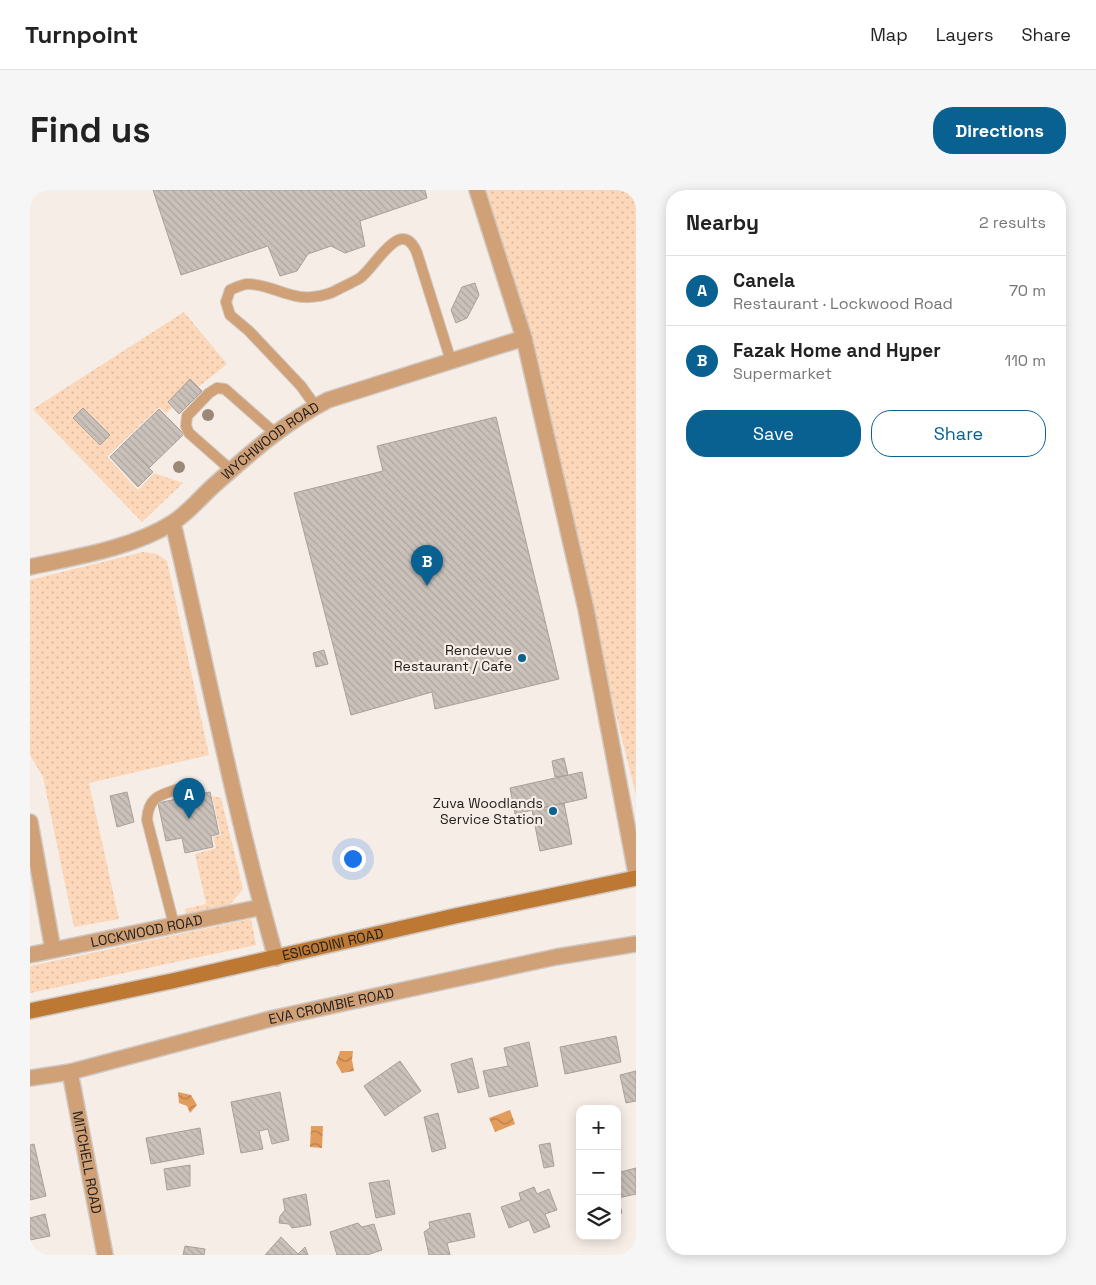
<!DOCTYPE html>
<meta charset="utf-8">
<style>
:root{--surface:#fff;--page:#f6f6f6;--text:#222;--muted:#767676;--line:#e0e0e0;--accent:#096192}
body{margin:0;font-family:"Space Grotesk",sans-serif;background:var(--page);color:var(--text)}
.controls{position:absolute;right:15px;bottom:15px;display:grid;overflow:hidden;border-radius:10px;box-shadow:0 2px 12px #0003}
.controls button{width:45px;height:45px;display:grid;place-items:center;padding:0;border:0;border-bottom:1px solid var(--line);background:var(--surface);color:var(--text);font:25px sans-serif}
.you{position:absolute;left:322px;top:668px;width:18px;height:18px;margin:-12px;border:4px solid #fff;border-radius:50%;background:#1a73e8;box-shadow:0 0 0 8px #1a73e833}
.badge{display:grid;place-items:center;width:32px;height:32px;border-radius:50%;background:var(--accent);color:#fff;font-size:16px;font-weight:700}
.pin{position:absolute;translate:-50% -41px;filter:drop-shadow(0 1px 2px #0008)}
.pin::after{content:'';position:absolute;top:26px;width:18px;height:15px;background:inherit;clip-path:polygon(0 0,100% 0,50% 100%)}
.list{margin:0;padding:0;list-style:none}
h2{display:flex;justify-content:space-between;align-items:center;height:65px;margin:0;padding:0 20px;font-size:21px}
h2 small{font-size:16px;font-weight:400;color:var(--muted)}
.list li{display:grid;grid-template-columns:32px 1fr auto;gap:15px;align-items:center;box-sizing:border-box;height:70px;padding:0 20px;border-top:1px solid var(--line)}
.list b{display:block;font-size:19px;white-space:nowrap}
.list p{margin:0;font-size:16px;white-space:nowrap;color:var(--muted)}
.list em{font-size:16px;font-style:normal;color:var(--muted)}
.actions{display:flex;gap:10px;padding:15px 20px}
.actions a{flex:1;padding:11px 0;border:1px solid var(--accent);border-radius:20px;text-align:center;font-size:18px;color:var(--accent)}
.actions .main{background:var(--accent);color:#fff}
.icon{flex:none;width:28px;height:28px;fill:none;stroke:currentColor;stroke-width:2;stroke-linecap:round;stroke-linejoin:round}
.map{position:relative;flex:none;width:606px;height:1065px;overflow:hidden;border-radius:20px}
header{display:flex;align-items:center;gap:30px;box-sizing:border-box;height:70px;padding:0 25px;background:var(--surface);border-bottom:1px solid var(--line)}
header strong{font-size:24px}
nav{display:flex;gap:28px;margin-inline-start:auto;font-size:18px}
.intro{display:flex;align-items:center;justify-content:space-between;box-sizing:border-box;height:120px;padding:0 30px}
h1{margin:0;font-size:35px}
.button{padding:12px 22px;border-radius:20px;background:var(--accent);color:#fff;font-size:18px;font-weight:700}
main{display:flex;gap:30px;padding:0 30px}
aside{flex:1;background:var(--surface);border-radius:20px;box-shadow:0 2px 12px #0003}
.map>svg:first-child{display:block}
</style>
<header>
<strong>Turnpoint</strong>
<nav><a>Map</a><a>Layers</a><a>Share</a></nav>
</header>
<div class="intro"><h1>Find us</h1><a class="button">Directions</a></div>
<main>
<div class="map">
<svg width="606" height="1065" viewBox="0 0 606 1065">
<defs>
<pattern id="grass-dots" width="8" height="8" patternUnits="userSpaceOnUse" patternTransform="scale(1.25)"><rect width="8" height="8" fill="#fcd7b9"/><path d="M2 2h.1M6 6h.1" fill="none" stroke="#d8b89f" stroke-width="1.8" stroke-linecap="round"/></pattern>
<pattern id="water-waves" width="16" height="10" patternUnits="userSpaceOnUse" patternTransform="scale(1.25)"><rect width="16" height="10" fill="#e29c5c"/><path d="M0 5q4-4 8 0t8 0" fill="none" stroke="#b77f4b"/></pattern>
<pattern id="building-back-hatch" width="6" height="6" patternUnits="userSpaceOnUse" patternTransform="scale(1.25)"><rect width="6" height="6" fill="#cac1ba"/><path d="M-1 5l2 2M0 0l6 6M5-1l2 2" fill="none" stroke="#ada69f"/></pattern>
</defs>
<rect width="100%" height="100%" fill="#f6ede6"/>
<path fill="url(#grass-dots)" d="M455 0H606V605Z
M154 122 197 174 136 223 129 217 77 267 108 300 124 283 153 293 112 332 3 219Z
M113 362 127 364 137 371 179 565 59 593 89 729 44 737 13 587 0 565V390Z
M182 606 191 608 213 699 199 716 156 726 155 719 176 714 165 664 186 658 183 647 191 645Z
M221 729 226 755 0 803V776Z"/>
<path fill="url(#water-waves)" d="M310 861H323L322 870 324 881 312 883 306 873Z
M148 902 161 905 167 915 160 923 157 916 149 913Z
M480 920 485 934 465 942 459 928Z
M281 936H293L292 958 280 957Z"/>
<path fill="url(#building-back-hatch)" stroke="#a8a099" d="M123 0H395L397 8 330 31 335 56 315 63 301 56 278 64 267 81 250 86 238 56 151 85Z
M445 93 449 105 437 128 426 133 421 120 432 97Z
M160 189 172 201 149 224 138 212Z
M53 218 80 245 70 255 43 228Z
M129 219 154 244 119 278 94 253Z
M466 227 529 489 405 519 402 502 321 525 264 303 353 281 347 256Z
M94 253 123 282 108 297 80 267Z
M294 460 298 474 286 477 283 463Z
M534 568 538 585 525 587 522 571Z
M552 582 557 608 485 624 480 598Z
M97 602 104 632 87 637 80 606Z
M180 602 189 644 181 646 183 657 155 663 152 648 136 651 128 613Z
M534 613 542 654 510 661 502 620Z
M586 846 591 872 535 884 530 857Z
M499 852 508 896 459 907 453 881 478 876 474 858Z
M442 868 449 898 428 903 421 874Z
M370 871 391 901 355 926 334 896Z
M606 881V911L596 913 590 885Z
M250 902 259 950 242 954 238 939 229 941 233 959 211 963 201 912Z
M408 923 416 958 402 962 394 927Z
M170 938 174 964 121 974 116 948Z
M520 953 524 976 514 978 509 955Z
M4 954 16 1006 0 1010V955Z
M160 975V996L137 1000 134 979Z
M606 978V1004L588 1008 592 1023 587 1025V983Z
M359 990 365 1024 346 1028 339 993Z
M504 997 507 1004 519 999 527 1020 515 1024 520 1037 504 1043 499 1030 479 1038 471 1017 491 1010 489 1003Z
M276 1004 281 1035 262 1038 259 1034 249 1033 250 1026 255 1020 253 1009Z
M440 1023 445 1047 417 1053 420 1065H399L394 1042 400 1038 399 1032Z
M15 1024 20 1046 0 1050V1028Z
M328 1033 332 1037 344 1034 352 1060 337 1065H307L300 1042Z
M251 1047 268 1064 275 1057 278 1065H235Z
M155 1056 175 1059 174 1065H153Z"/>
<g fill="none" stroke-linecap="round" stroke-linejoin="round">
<defs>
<path id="lane" d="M286 217 271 196 219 141 200 125 196 112 200 100C205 98 212 94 218 94 235 94 250 103 266 106 276 109 294 106 303 102 312 97 322 93 330 88 345 78 371 24 387 63L421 171
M201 280 159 243 156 236 157 226 179 203 187 198 195 199 246 244
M144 735 117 630C118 608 129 605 148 599"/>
<g id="street">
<path d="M447 0 494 148 556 419 606 683"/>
<path d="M143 333C177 478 205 624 246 768"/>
<path id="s1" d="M0 377C45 367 103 358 142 333 156 325 170 308 182 297 218 265 255 232 298 210L494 148"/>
<path d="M0 632 23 760"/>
<path id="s2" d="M0 765 232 717"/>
<path id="s3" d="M40 882 75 1065"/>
<path id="s4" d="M0 888 40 882 240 829 526 767 606 754"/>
</g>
<g id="secondary">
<path id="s5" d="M0 821 142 791 425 726 606 688"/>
</g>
</defs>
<use href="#lane" stroke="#d0c8c2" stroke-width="12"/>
<use href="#street" stroke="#d0c8c2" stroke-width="18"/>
<use href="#secondary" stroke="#d0c8c2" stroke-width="18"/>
<use href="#lane" stroke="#d0a077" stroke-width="10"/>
<use href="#street" stroke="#d0a077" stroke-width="15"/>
<use href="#secondary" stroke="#bd7834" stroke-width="15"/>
</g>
<g fill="#9c8876">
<circle cx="178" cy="225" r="6"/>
<circle cx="149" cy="277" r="6"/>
</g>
<g fill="#096192" stroke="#f6ede6" stroke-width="2">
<circle cx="492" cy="468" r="5"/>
<circle cx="523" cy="621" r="5"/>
</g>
<g text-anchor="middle" stroke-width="4.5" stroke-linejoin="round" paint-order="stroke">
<g font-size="14" fill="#23201d" stroke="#f6ede6">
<text dy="5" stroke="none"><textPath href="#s1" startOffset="278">WYCHWOOD ROAD</textPath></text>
<text dy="5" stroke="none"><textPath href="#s2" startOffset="119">LOCKWOOD ROAD</textPath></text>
<text dy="5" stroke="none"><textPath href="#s5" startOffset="310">ESIGODINI ROAD</textPath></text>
<text dy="5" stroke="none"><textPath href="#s4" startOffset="310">EVA CROMBIE ROAD</textPath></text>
<text dy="5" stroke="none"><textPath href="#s3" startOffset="92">MITCHELL ROAD</textPath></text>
</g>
<g font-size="14" fill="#23201d" stroke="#f6ede6" text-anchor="end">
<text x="482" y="465">Rendevue<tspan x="482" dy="16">Restaurant / Cafe</tspan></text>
<text x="513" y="618">Zuva Woodlands<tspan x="513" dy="16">Service Station</tspan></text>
</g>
</g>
</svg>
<div class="controls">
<button>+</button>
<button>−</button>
<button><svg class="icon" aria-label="layers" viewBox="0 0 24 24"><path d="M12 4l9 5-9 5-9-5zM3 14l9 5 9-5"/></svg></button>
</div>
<div class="you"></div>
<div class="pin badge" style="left:159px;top:629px">A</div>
<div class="pin badge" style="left:397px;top:396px">B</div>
</div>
<aside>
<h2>Nearby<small>2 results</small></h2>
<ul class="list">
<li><span class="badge">A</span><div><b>Canela</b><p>Restaurant · Lockwood Road</p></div><em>70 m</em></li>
<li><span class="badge">B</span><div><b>Fazak Home and Hyper</b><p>Supermarket</p></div><em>110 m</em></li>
</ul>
<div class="actions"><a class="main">Save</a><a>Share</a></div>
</aside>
</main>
